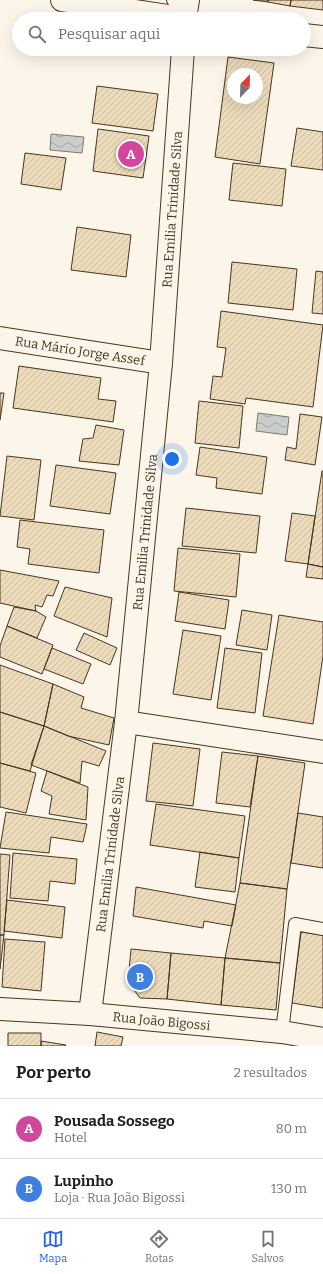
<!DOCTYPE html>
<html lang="pt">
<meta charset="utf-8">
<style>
:root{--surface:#fff;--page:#f2f2f2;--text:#202124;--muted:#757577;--line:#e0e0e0;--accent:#2563eb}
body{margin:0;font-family:Bitter,serif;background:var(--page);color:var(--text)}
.compass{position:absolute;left:227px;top:68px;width:36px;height:36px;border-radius:50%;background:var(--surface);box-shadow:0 4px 16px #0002;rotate:23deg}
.you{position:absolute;left:172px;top:459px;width:14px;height:14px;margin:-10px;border:3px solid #fff;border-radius:50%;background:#1a73e8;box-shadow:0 0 0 6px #1a73e833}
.badge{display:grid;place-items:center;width:26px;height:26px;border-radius:50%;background:var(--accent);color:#fff;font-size:13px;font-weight:700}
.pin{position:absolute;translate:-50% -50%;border:2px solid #fff;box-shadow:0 1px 4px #0006}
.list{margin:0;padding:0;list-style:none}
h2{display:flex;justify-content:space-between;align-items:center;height:52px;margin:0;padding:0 16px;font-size:17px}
h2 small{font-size:13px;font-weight:400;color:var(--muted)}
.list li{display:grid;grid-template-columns:26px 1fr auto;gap:12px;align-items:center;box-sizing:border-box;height:60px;padding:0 16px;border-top:1px solid var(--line)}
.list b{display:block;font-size:15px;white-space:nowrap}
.list p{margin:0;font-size:13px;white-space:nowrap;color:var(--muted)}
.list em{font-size:13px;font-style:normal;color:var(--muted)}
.icon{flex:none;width:22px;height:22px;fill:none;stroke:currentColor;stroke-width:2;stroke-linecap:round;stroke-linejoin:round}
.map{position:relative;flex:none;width:323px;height:1046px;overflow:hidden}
.search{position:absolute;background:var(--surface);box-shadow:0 4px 16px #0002;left:12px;right:12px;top:12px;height:44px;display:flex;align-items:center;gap:10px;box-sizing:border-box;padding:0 14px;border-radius:22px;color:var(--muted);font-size:15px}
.sheet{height:172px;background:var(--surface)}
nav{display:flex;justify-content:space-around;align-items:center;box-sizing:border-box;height:56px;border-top:1px solid var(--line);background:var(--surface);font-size:11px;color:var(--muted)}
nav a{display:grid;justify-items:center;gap:2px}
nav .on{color:var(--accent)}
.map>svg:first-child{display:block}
</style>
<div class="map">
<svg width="323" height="1046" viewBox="0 0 323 1046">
<defs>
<pattern id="water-waves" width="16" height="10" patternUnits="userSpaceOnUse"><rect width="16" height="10" fill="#c9cecd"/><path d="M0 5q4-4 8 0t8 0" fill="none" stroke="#a5a8a6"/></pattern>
<pattern id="building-hatch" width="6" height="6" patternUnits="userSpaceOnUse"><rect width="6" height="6" fill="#ecdcbc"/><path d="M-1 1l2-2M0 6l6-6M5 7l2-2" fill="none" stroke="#ccbda1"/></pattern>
</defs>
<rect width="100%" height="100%" fill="#fbf6e9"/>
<path fill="url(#water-waves)" stroke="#887966" d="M51 134 84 137 82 153 50 150Z
M258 413 289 417 287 435 256 431Z"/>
<path fill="url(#building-hatch)" stroke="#4a3520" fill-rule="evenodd" d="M253 0H268V2Z
M268 0H291L290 6 268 2Z
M291 0H323V10L290 6Z
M228 57 274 63 260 164 215 157ZM233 74H257V98H233Z
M97 86 158 94 153 131 92 123Z
M297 128 323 132V170L291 166Z
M98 129 149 136 143 178 93 171Z
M25 153 66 158 61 190 21 184Z
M233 163 286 169 282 206 229 200Z
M77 227 131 235 126 277 71 270Z
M232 262 297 269 293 310 228 303Z
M316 271 323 272V314L312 313Z
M221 311 323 325 313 407 246 398 245 404 210 399 213 376 222 377 226 348 217 347Z
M19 366 101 378 98 399 116 401 113 422 13 408Z
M0 393H4L0 420Z
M199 401 243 406 239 448 195 443Z
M300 414 322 417 315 465 285 460 287 447 296 449Z
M96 425 124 430 119 465 79 461 83 439 93 438Z
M200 447 267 457 262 494 216 488 217 478 196 475Z
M7 456 41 460 34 520 0 516Z
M56 465 116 473 110 514 50 506Z
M322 471H323V567L308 564Z
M186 508 260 516 256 553 182 546Z
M292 513 315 516 308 564 285 561Z
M20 520 104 530 99 573 28 564 30 549 17 547Z
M178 548 240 554 236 597 174 591Z
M308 564 323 567V579L306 577Z
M0 570 59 581 53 596 47 595 42 607 35 605 36 611 0 603Z
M65 587 112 598 107 637 54 616Z
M179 592 229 600 225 629 175 621Z
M14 607 36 611 46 617 37 638 7 626Z
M242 610 272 615 267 650 236 645Z
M279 615 323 622V656L313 724 263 716Z
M7 626 53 645 42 674 0 657V646Z
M183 630 221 636 211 700 173 694Z
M84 633 117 648 110 665 76 650Z
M52 648 91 664 83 684 44 669Z
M225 648 262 653 255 713 217 708Z
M0 665 53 684 44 726 0 712Z
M53 684 84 697 81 708 114 718 109 745 68 736 44 726Z
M0 712 44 726 30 771 0 763Z
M44 726 106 751 99 766 82 761 80 783 31 765Z
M153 743 200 749 193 806 146 801Z
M222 752 258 756 250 807 216 803Z
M258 756 305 763 287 889 240 883Z
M0 763 36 773 26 813 0 807Z
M47 771 88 787 86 820 49 814 52 796 41 791Z
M156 804 245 816 239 858 150 845Z
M6 812 87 824 83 842 51 837 49 853 0 848Z
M298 813 323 817V868L291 863Z
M200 852 239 858 235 892 195 887Z
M13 853 77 859 75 884 50 881 48 901 10 898Z
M0 854 10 855 4 935H0Z
M240 883 287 889 280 963 225 958Z
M136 887 236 905 232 926 204 921 203 928 133 916Z
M7 900 65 907 62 938 4 931Z
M301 932 323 935V1008L292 1003Z
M0 935H4L0 969Z
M5 939 45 942 41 991 2 987Z
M131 949 171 953 167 999 140 998 128 982Z
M171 953 225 958 221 1005 167 999Z
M225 958 280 963 276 1010 221 1005Z
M97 1032 123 1037 121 1046H95Z
M8 1033H41V1046H8Z
M41 1041 66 1045 65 1046H41Z"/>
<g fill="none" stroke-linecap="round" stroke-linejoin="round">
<defs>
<path id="service" d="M173 0 185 18
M282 1032 295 924 323 929"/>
<g id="minor">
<path d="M185 19 188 0"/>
<path id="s1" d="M0 338 161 363"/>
<path d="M126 722 323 752"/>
<path id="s2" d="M0 1009 90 1014 282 1032 323 1039"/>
<path id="s3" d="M90 1014 126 722 161 363 183 49"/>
</g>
<path id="tertiary" d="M62 0 188 19
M304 35 323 37"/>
</defs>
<use href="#service" stroke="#4a3520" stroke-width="14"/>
<use href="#minor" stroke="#4a3520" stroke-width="24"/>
<use href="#tertiary" stroke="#4a3520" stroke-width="24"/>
<use href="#service" stroke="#fbf6e9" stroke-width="12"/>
<use href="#minor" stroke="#fbf6e9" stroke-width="22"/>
<use href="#tertiary" stroke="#fbf6e9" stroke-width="22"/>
</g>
<g text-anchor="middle" stroke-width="3" stroke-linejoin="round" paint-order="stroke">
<g font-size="13" fill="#4a3520" stroke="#fbf6e9">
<text dy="5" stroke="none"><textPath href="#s3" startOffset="809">Rua Emilia Trinidade Silva</textPath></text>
<text dy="5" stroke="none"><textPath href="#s1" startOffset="81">Rua Mário Jorge Assef</textPath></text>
<text dy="5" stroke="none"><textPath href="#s3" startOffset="485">Rua Emilia Trinidade Silva</textPath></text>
<text dy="5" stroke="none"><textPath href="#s3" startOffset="161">Rua Emilia Trinidade Silva</textPath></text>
<text dy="5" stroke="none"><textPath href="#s2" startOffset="162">Rua João Bigossi</textPath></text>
</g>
</g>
</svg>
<svg class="compass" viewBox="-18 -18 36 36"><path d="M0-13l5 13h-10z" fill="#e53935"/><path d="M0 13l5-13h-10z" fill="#757577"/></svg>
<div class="you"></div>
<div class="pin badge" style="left:131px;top:154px;background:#d1479c">A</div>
<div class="pin badge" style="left:140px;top:977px;background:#3f7fe0">B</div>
<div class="search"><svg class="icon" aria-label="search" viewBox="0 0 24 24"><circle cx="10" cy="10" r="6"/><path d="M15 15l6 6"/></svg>Pesquisar aqui</div>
</div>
<section class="sheet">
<h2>Por perto<small>2 resultados</small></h2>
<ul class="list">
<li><span class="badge" style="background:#d1479c">A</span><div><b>Pousada Sossego</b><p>Hotel</p></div><em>80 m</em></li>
<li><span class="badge" style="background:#3f7fe0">B</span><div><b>Lupinho</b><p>Loja · Rua João Bigossi</p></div><em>130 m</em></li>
</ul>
</section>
<nav>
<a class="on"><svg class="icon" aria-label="map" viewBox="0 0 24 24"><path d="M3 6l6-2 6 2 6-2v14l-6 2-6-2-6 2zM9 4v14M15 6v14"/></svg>Mapa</a>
<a><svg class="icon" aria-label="directions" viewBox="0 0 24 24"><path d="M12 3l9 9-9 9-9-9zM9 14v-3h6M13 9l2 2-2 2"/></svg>Rotas</a>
<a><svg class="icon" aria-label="saved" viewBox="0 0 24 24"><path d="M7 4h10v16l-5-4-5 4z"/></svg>Salvos</a>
</nav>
